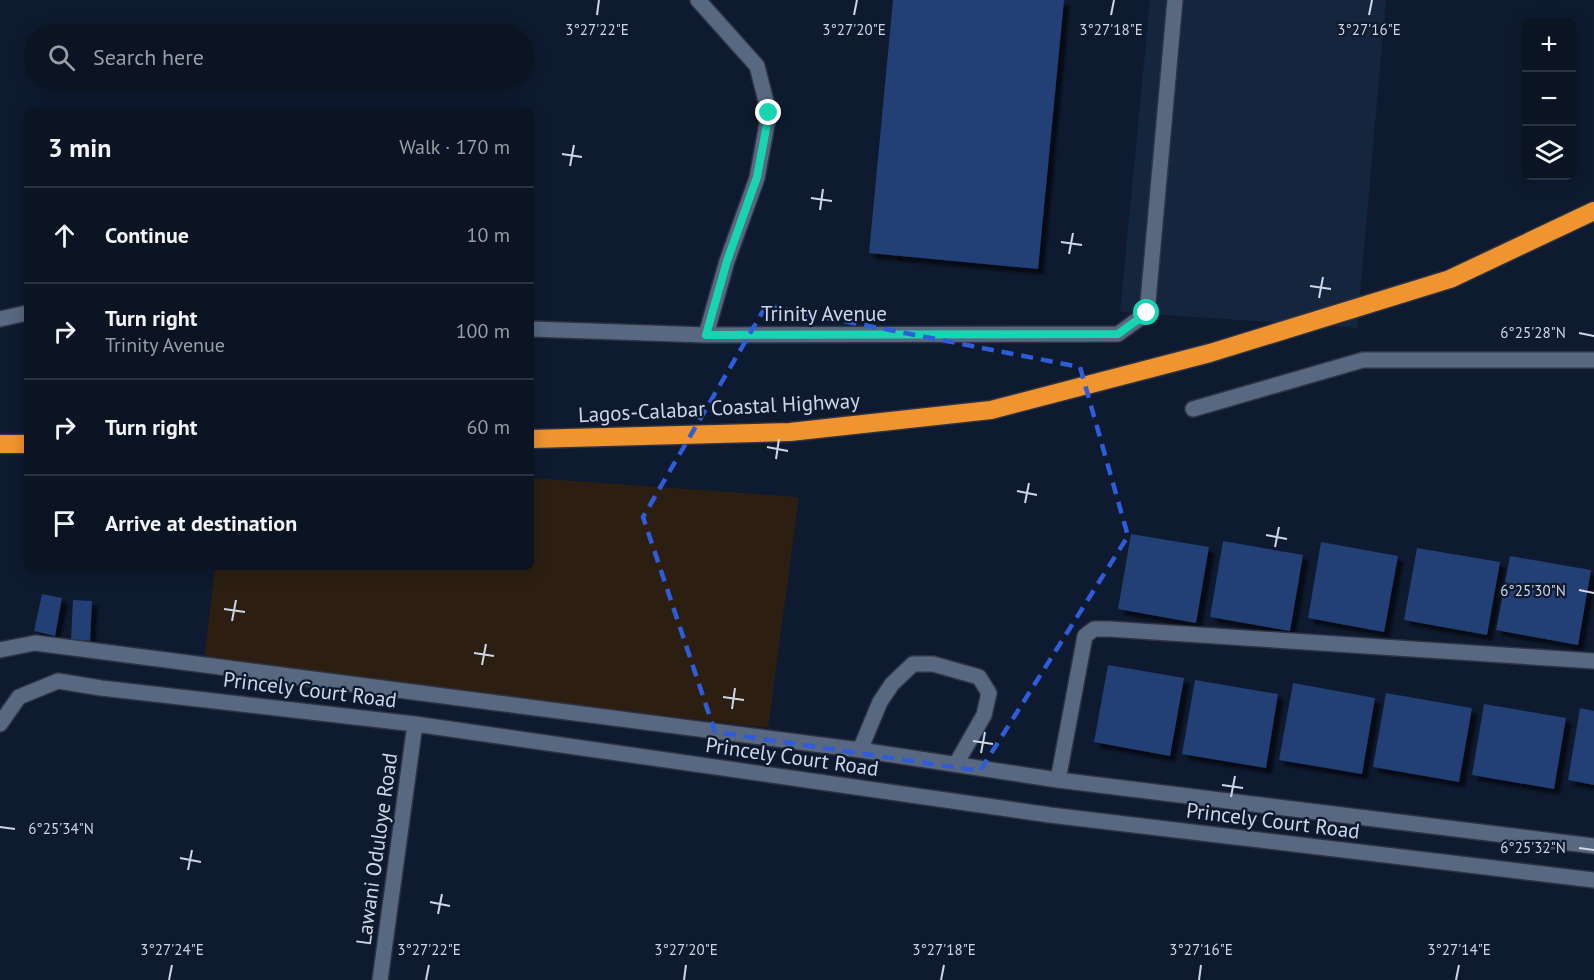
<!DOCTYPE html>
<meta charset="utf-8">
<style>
:root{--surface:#0a1423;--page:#182130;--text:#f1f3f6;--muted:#999ea6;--line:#2a3341}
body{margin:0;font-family:"PT Sans",sans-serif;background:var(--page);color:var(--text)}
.controls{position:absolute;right:18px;top:18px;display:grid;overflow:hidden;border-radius:9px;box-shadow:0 3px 15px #0003}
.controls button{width:54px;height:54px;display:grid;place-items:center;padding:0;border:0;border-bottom:2px solid var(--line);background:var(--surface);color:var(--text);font:30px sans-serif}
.stop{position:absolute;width:18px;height:18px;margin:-14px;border:4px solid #18d5b2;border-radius:50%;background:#fff}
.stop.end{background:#18d5b2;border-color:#fff;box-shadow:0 2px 6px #0008}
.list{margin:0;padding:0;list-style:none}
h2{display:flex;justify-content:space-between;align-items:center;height:78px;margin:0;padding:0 24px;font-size:26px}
h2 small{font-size:20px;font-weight:400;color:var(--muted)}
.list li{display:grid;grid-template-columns:39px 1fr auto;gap:18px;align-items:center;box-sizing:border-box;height:96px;padding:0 24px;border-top:2px solid var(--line)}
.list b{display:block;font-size:22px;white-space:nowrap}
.list p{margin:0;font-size:20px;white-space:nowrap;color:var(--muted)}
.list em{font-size:20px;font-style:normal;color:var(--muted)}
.icon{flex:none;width:33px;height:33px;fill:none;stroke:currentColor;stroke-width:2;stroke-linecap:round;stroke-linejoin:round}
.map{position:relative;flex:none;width:1594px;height:980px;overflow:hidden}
.search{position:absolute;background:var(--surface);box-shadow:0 3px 15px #0003;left:24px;top:24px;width:510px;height:66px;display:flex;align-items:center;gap:15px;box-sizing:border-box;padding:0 21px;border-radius:33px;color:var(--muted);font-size:22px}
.panel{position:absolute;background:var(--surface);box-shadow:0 3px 15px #0003;left:24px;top:108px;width:510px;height:462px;border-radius:9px}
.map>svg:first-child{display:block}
</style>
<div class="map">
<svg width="1594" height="980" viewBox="0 0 1594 980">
<defs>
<filter id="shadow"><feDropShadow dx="5.5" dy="5.5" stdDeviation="1.5" flood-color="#0009"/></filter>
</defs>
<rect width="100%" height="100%" fill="#0e1a2f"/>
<path fill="#16253e" d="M1150 0H1386L1357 328 1120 312Z"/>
<path fill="#2c1f12" d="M531 478 799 497 768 728 204 660 215 567H531Z"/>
<path fill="#203f75" filter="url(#shadow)" d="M893 0H1064L1038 269 869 253Z
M1131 534 1209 547 1196 623 1118 609Z
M1223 541 1303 555 1290 631 1210 617Z
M1321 542 1398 556 1384 632 1308 618Z
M1417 548 1500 562 1487 635 1404 620Z
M1510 556 1591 570 1578 645 1496 630Z
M42 594 62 598 55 636 34 631Z
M73 600 92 601 90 641 71 640Z
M1108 665 1184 678 1170 756 1094 742Z
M1195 680 1278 694 1266 768 1182 754Z
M1293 683 1375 698 1362 774 1279 760Z
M1386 693 1472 708 1459 782 1373 767Z
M1484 704 1566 718 1554 789 1472 775Z
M1580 708 1594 711V785L1568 780Z"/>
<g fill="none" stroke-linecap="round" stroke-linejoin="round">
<defs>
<path id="minor" d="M698 0 757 66 769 113 757 178 727 261 706 335
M0 319 27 313
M531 329 706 335 1118 334 1147 313 1175 0
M1193 409 1363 360H1594
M0 650 35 643 860 750 1058 780 1594 846
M0 724 19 697 58 681 101 688 415 724 1050 815 1594 880
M860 750 880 702 892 684 913 664H933L979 677 989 693 984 715 956 764
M1058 780 1085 636 1094 629H1109L1594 661
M380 980 415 724"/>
<path id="highway" d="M531 439 790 432 991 410 1210 353 1450 279 1594 211
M0 444H27"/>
</defs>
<use href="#minor" stroke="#2e3344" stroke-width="18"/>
<use href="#highway" stroke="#2e3344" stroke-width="21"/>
<use href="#minor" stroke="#586881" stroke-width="15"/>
<use href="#highway" stroke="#ef942f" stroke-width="18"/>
</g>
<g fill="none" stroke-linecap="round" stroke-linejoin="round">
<path stroke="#18d5b2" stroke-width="8" d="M769 113 757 177 727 261 706 335 1118 334 1147 313"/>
</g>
<path fill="none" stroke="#2f5cd9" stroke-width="4.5" stroke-dasharray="12 8" stroke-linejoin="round" d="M766 306 1080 367 1128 536 980 771 715 732 643 517Z"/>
<path fill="none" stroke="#cfd7e6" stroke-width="2" d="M597 15 599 0M854 15 857 0M1111 15 1114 0M1369 15 1372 0M562 154 582 157M570 166 574 145M811 198 832 201M820 210 823 189M1061 242 1082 245M1069 254 1073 233M1310 286 1331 289M1319 298 1323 277M1579 333 1594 336M767 447 788 451M776 459 779 439M1017 491 1037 495M1025 503 1029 483M1266 535 1287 539M1275 547 1279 527M1579 590 1594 593M224 609 245 612M232 621 236 600M474 653 494 656M482 665 486 644M723 697 744 700M732 709 735 688M973 741 993 744M981 753 985 732M1222 785 1243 788M1231 797 1235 776M0 827 15 829M1579 848 1594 850M180 858 201 862M188 870 192 850M430 902 450 906M438 914 442 894M169 980 172 965M426 980 429 965M684 980 686 965M941 980 944 965M1199 980 1201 965M1456 980 1459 965"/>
<g text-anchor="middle" stroke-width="4.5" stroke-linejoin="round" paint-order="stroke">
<g font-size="21" fill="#cfd7e6" stroke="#0e1a2f">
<text x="824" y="321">Trinity Avenue</text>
<text transform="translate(719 408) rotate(-3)" y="7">Lagos-Calabar Coastal Highway</text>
<text transform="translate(310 690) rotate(7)" y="7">Princely Court Road</text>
<text transform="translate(792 757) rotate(8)" y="7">Princely Court Road</text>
<text transform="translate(1273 821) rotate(7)" y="7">Princely Court Road</text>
<text transform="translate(377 849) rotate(-82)" y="7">Lawani Oduloye Road</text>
</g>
</g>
<g font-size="15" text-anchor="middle" fill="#cfd7e6" stroke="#0e1a2f" stroke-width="4.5" stroke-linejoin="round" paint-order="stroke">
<text x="597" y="35">3°27'22"E</text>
<text x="854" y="35">3°27'20"E</text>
<text x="1111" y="35">3°27'18"E</text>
<text x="1369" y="35">3°27'16"E</text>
<text x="1533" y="338">6°25'28"N</text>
<text x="1533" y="596">6°25'30"N</text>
<text x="61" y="834">6°25'34"N</text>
<text x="1533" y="853">6°25'32"N</text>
<text x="172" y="955">3°27'24"E</text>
<text x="429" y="955">3°27'22"E</text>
<text x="686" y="955">3°27'20"E</text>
<text x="944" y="955">3°27'18"E</text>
<text x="1201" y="955">3°27'16"E</text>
<text x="1459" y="955">3°27'14"E</text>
</g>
</svg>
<div class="controls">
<button>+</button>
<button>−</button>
<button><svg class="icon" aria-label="layers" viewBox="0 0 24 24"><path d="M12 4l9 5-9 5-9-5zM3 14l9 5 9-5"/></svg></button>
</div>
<div class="stop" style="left:1147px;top:313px"></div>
<div class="stop end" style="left:769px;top:113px"></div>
<div class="search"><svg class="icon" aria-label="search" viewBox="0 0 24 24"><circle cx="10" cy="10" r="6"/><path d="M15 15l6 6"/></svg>Search here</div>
<section class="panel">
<h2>3 min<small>Walk · 170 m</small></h2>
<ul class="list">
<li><svg class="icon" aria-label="ahead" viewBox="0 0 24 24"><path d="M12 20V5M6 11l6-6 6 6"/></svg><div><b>Continue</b></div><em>10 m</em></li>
<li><svg class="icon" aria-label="right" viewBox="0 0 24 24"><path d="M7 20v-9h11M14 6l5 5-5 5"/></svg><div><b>Turn right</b><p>Trinity Avenue</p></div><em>100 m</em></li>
<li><svg class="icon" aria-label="right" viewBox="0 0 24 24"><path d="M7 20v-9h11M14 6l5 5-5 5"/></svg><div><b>Turn right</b></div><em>60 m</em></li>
<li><svg class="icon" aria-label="arrive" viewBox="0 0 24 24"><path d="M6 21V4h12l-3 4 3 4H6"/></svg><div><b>Arrive at destination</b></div></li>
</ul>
</section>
</div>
